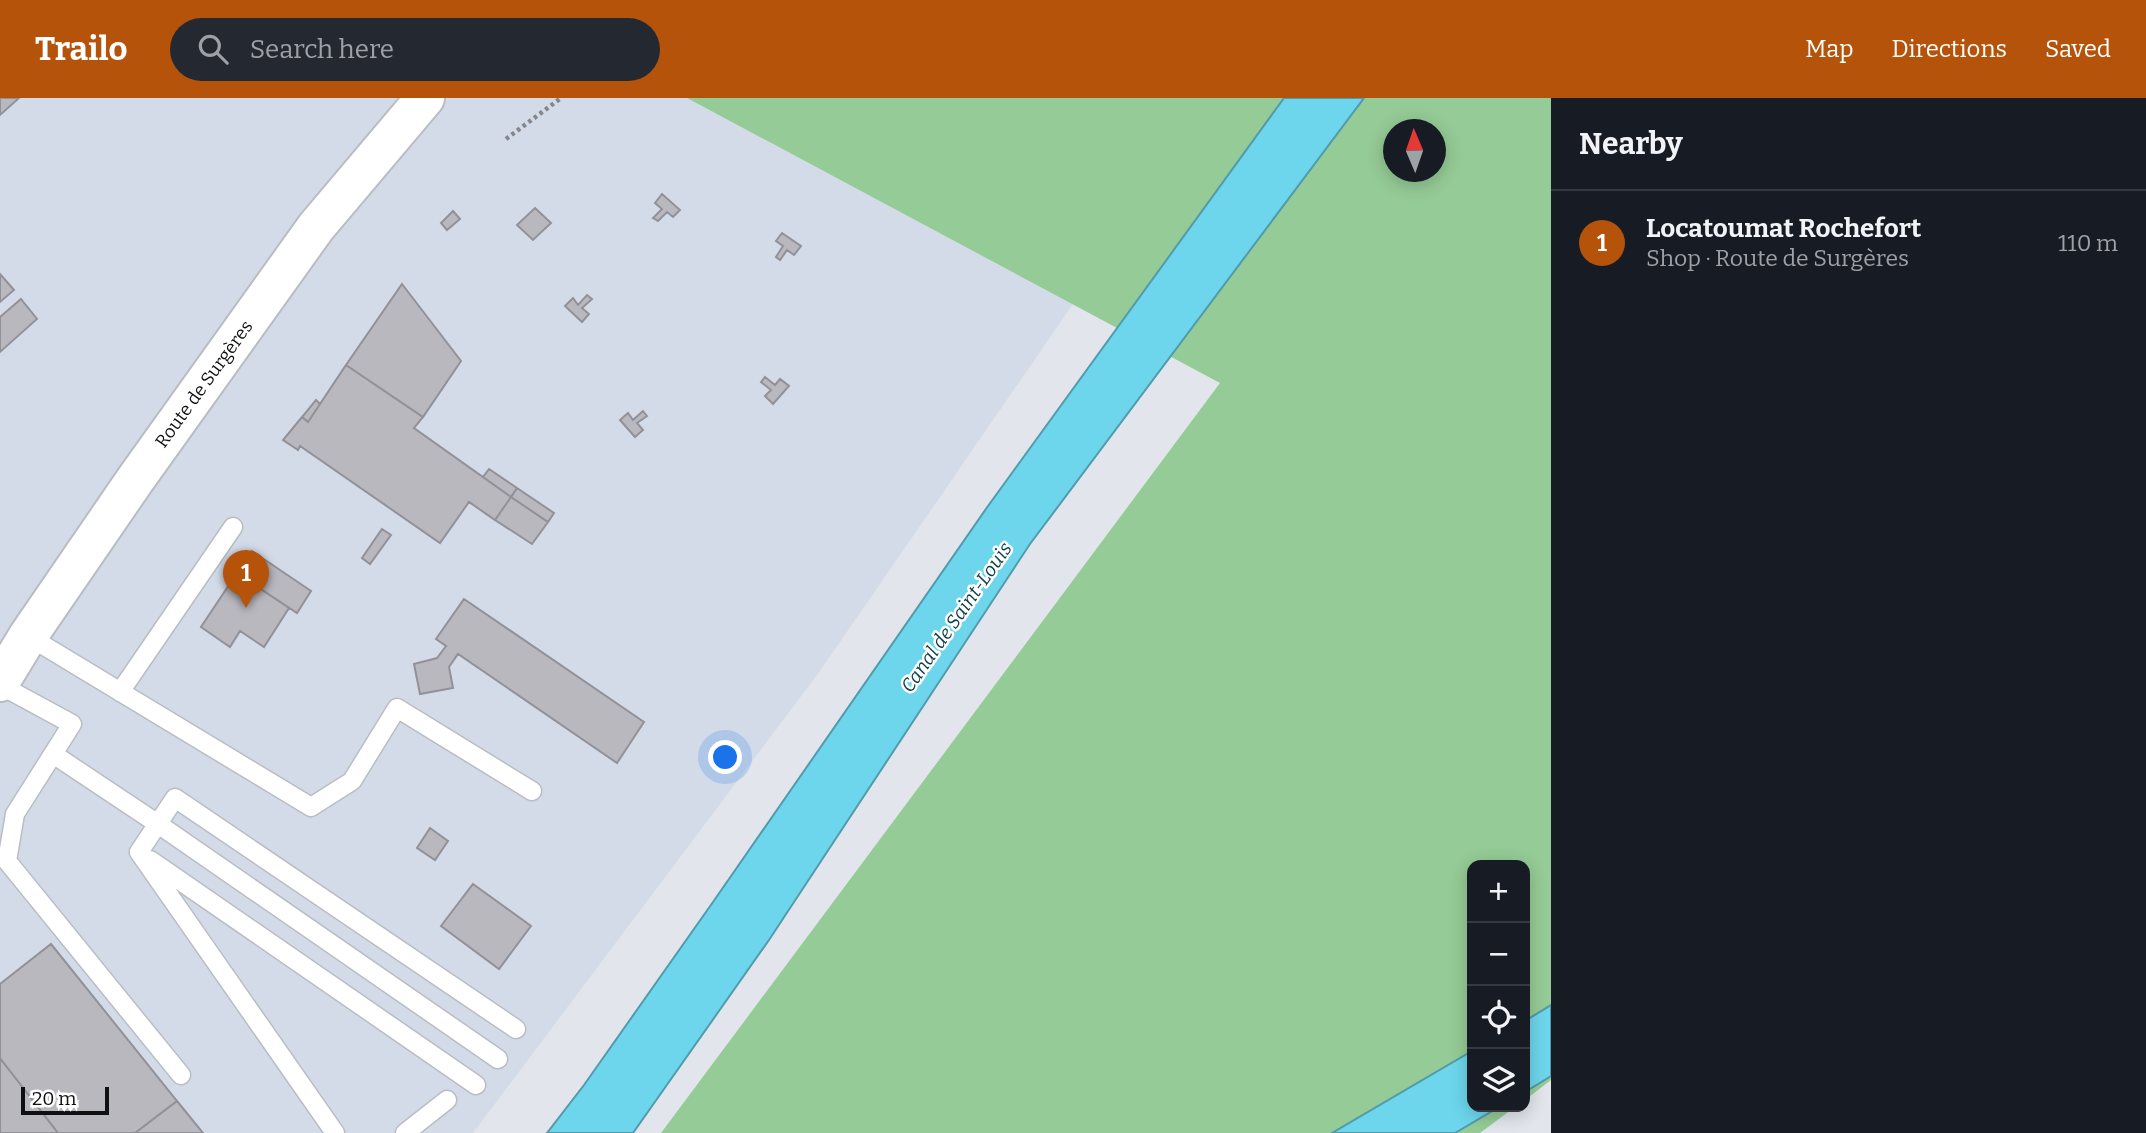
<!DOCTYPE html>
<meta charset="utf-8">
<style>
:root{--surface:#171b24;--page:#242831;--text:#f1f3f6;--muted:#9ea1a6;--line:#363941;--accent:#b45309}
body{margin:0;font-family:Bitter,serif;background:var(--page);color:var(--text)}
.controls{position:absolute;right:21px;bottom:21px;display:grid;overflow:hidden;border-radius:14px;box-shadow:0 4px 18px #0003}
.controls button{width:63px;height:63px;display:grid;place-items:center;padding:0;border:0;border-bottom:2px solid var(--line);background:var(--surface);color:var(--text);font:35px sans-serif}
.compass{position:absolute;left:1383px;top:21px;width:63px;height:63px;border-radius:50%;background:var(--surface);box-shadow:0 4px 18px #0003;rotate:358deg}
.scale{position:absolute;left:21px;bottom:18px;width:88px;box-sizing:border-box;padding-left:7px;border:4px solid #0f1012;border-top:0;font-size:19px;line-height:24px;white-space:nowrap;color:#0f1012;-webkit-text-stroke:5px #fff;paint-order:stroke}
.you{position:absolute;left:726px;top:660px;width:24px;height:24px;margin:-18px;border:5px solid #fff;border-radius:50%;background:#1a73e8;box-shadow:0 0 0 10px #1a73e833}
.badge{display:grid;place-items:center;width:46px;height:46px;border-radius:50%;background:var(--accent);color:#fff;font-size:23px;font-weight:700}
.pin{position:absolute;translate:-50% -58px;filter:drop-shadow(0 2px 4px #0008)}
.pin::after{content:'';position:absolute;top:37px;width:24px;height:21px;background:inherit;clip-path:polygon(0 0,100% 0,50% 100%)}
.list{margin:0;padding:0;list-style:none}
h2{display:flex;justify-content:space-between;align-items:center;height:91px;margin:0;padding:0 28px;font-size:30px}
h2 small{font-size:23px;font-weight:400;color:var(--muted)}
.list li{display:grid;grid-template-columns:46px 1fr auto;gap:21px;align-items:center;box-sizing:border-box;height:105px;padding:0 28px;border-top:2px solid var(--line)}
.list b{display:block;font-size:26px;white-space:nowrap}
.list p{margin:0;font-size:23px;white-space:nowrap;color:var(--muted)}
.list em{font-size:23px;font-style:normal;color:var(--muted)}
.icon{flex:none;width:38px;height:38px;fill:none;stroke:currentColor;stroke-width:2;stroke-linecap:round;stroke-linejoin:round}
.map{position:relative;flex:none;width:1551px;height:1035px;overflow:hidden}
header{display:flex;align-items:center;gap:42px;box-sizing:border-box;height:98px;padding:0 35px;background:var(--accent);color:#fff}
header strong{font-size:33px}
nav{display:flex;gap:38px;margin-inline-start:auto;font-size:24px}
.search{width:490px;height:63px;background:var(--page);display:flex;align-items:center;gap:18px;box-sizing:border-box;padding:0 24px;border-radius:38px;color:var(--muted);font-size:26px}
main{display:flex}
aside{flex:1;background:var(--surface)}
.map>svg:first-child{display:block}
</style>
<header>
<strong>Trailo</strong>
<div class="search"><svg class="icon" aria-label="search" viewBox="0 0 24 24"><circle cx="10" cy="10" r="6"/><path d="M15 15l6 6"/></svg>Search here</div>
<nav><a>Map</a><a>Directions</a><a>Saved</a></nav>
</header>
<main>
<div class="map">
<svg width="1551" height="1035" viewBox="0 0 1551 1035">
<rect width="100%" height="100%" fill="#e2e6ec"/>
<path fill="#d4dbe8" d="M0 0H687L1073 206 820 573 473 1035H0Z"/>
<path fill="#95cb96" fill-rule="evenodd" d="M687 0H1551V982L1525 1002V767H1472V1009H1515L1480 1035H661L1220 285ZM1394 32H1436V74H1394Z"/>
<path fill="#6dd6ec" stroke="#519bab" stroke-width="2" d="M1284 0H1364L1030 446 769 842 633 1035H547L584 987 713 804 988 408Z
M1551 907V978L1525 994V923Z
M1472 953V1009H1499L1455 1035H1332Z"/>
<path fill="#b9b8bf" stroke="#929198" stroke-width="2" d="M0 0H19L0 17Z
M662 96 680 112 673 119 667 114 658 123 653 120 662 111 655 105Z
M535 110 551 125 533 142 517 127Z
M453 113 460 121 447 132 441 125Z
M782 135 801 148 794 157 787 152 780 162 776 159 783 148 776 143Z
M0 176 14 192 0 204Z
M402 186 461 263 423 319 346 267Z
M587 197 592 201 582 210 589 216 582 224 565 208 573 200 578 207Z
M21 201 37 221 0 254V219Z
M346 267 423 319 414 330 511 399 495 422 469 404 440 445 300 348 298 352 283 342 302 319 308 324Z
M765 279 775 287 780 281 789 288 773 306 765 298 771 292 761 284Z
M316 302 320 306 308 324 302 319Z
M643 313 647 318 637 325 643 332 635 339 620 322 628 315 633 322Z
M489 371 517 390 511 399 483 379Z
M517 390 554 415 548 424 511 399Z
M511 399 548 424 532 446 495 422Z
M382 431 391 437 370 466 362 460Z
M252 453 311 493 297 515 237 475Z
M237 475 289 510 264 549 240 533 230 549 201 529Z
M464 501 644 624 617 665 458 556 449 569 453 590 420 596 414 566 437 560 446 548 436 541Z
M430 730 448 743 435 762 417 750Z
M473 786 531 828 499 871 441 828Z
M51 846 177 1003 135 1035H58L0 960V886Z
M0 960 58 1035H0Z
M177 1003 203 1035H135Z"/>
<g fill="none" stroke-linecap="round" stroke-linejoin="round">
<defs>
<path id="lane" d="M28 538 311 709 352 683 397 610 532 693
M0 587 72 626 15 716 7 763 181 977
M120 594 233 429
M53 656 158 726 498 961
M150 762 476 987
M335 1035 139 754 175 700 516 931
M405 1035 447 1002"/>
<path id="primary" d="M0 584 28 538 135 382 316 129 425 0"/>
</defs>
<use href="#lane" stroke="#b9bdc3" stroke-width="21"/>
<use href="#primary" stroke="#b9bdc3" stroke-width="42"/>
<path stroke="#85878c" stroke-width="4.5" stroke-dasharray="3.5 3.5" stroke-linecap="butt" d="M506 41 561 0"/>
<use href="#lane" stroke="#fff" stroke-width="18"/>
<use href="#primary" stroke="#fff" stroke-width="38"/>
</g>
<g text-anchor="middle" stroke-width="5" stroke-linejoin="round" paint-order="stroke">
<g font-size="18" fill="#0f1012" stroke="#fff">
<text transform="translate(204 286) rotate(-54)" y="6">Route de Surgères</text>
</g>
<g font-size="19" font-style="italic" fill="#0f4049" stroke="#fff">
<text transform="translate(956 519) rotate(-55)" y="7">Canal de Saint-Louis</text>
</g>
</g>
</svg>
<div class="controls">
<button>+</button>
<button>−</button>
<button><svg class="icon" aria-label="locate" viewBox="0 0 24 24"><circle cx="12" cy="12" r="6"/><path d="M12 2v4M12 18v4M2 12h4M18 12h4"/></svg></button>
<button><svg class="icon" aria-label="layers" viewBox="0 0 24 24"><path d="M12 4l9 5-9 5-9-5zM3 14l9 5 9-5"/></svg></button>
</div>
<svg class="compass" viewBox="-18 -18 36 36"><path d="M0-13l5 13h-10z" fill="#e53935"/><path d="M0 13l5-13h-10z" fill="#9ea1a6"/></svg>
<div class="scale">20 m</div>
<div class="you"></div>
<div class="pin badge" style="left:246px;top:510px">1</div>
</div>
<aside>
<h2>Nearby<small></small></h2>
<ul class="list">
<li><span class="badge">1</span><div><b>Locatoumat Rochefort</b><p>Shop · Route de Surgères</p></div><em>110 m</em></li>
</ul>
</aside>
</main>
